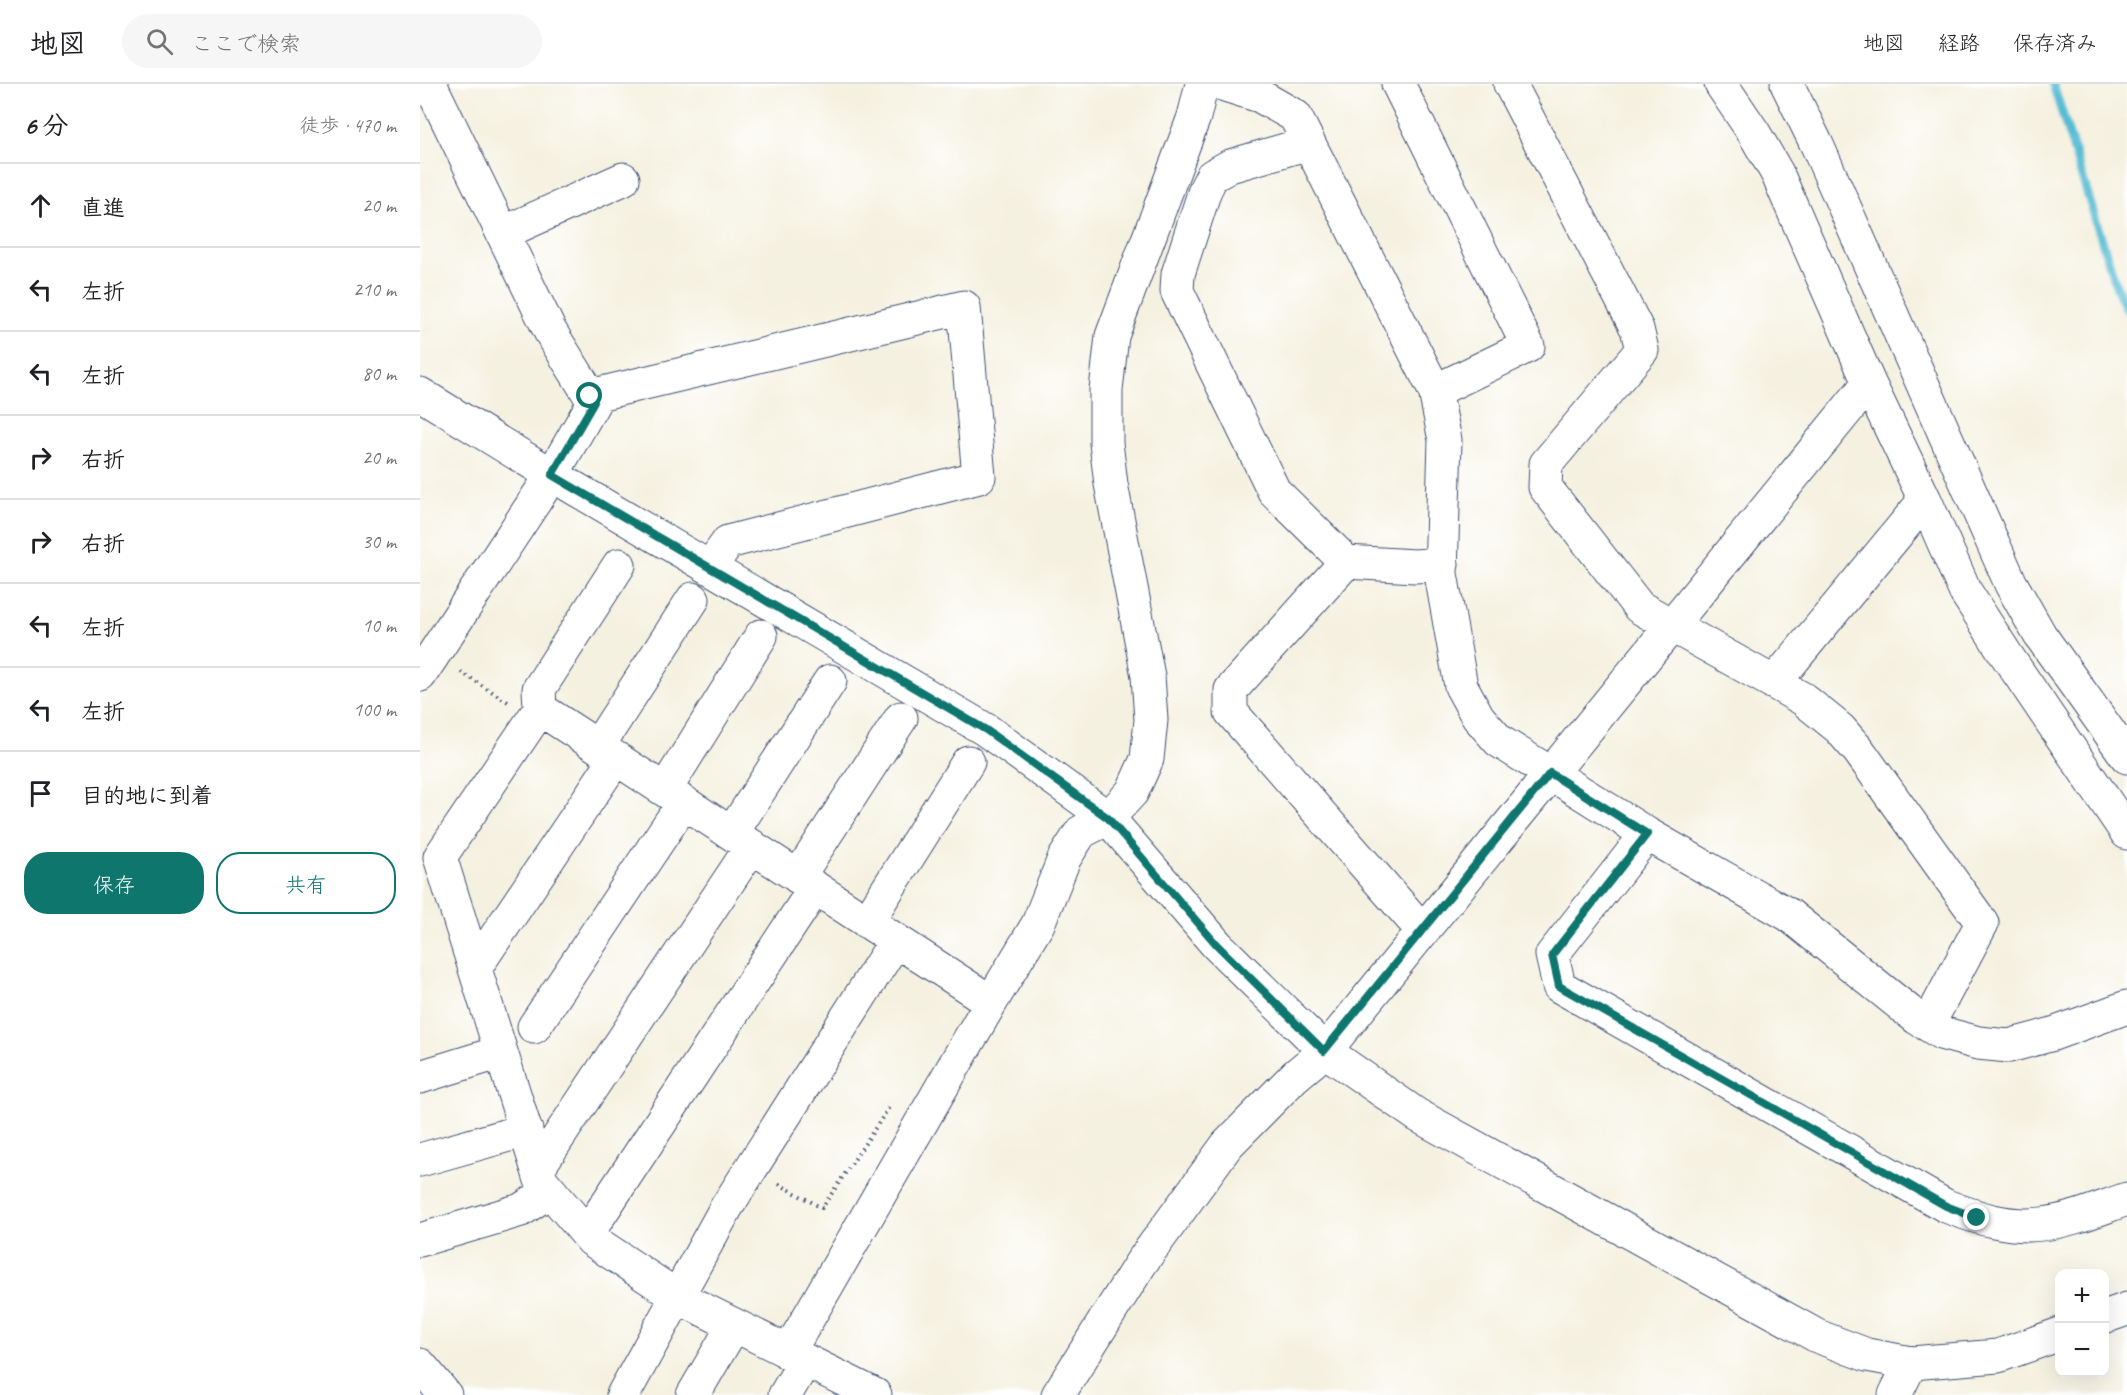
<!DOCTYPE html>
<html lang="ja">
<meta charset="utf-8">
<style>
:root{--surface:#fff;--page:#f6f6f6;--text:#202124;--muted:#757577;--line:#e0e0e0;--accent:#0f766e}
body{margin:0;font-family:Caveat,"Klee One",sans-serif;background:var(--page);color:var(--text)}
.controls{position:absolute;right:18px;bottom:18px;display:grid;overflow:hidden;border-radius:12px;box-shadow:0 6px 24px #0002}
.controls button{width:54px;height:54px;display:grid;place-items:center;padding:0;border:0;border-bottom:2px solid var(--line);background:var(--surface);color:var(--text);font:30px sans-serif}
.stop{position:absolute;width:18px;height:18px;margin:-14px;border:4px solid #0f766e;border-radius:50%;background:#fff}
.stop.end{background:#0f766e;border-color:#fff;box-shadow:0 2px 6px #0008}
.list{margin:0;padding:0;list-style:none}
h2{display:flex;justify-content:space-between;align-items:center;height:78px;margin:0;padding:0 24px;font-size:26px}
h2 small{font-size:20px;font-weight:400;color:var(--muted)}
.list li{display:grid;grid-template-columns:39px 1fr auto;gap:18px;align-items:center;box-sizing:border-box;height:84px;padding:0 24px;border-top:2px solid var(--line)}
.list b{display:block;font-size:22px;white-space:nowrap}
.list em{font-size:20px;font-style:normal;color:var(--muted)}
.actions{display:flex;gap:12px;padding:18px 24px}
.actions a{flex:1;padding:14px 0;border:2px solid var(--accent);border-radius:24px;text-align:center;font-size:21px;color:var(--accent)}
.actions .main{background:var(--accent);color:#fff}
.icon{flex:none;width:33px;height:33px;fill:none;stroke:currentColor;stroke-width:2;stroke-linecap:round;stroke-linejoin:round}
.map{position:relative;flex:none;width:1707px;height:1311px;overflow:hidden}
header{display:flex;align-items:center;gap:36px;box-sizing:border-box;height:84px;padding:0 30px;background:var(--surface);border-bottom:2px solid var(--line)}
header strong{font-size:28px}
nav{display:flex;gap:33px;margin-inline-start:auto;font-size:21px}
.search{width:420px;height:54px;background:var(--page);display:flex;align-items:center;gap:15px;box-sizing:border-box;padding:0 21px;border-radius:33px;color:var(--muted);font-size:22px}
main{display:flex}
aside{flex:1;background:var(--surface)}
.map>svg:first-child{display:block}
</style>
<header>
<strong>地図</strong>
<div class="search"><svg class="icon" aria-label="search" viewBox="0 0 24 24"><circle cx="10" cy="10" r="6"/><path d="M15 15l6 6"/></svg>ここで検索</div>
<nav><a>地図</a><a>経路</a><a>保存済み</a></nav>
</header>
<main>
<aside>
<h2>6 分<small>徒歩 · 470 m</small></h2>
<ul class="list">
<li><svg class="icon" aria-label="ahead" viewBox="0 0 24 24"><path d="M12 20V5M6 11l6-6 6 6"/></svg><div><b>直進</b></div><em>20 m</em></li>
<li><svg class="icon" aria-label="left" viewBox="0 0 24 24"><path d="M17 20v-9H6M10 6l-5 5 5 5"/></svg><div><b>左折</b></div><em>210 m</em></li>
<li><svg class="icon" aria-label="left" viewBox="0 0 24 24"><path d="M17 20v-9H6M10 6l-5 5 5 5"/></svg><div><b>左折</b></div><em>80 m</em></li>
<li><svg class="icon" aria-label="right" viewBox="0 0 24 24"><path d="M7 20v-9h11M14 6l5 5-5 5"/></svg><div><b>右折</b></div><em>20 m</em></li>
<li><svg class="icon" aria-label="right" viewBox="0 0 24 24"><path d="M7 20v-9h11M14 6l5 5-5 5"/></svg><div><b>右折</b></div><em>30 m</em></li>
<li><svg class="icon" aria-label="left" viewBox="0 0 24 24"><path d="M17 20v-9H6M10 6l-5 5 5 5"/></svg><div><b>左折</b></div><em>10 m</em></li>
<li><svg class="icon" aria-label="left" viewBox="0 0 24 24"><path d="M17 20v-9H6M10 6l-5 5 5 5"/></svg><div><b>左折</b></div><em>100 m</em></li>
<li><svg class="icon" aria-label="arrive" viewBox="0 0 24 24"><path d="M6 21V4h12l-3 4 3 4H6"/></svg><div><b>目的地に到着</b></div></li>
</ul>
<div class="actions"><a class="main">保存</a><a>共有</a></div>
</aside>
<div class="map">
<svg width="1707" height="1311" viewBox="0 0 1707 1311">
<rect width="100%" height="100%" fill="#fff"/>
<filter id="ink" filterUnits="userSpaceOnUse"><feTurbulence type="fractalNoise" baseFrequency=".0167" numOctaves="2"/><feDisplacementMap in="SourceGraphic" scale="12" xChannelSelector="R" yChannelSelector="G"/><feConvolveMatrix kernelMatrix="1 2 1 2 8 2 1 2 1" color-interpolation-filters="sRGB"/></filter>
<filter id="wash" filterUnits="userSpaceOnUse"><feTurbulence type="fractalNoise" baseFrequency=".008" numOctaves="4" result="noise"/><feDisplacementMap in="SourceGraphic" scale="24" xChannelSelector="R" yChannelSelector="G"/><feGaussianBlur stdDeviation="1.35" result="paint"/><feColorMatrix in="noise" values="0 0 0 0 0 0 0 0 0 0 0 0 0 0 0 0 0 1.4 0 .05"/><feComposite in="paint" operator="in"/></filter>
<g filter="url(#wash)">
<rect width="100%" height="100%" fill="#f5f1e0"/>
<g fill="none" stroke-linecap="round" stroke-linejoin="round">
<path stroke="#56bcd4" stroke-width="9" d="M1633 0 1697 204 1707 226"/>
</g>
</g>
<g filter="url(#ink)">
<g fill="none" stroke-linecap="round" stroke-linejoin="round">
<defs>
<path id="minor" d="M10 0 130 247 174 318 132 391
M802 0 840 12 875 32 1015 307 1025 356 1021 490 1041 602 1058 633 1079 657 1227 750 1369 831 1497 934 1521 949 1558 959 1589 962 1633 950 1707 923
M978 0 1108 262 1015 307
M1090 0 1217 245 1222 266 1126 380 1125 403 1219 523 1383 615 1420 645 1439 667 1562 839 1508 941
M1301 0 1334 49 1357 89 1449 299 1505 416 1545 507 1585 569 1707 749
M1367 0 1397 61 1591 500 1620 551 1707 673
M889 59 810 82 792 92 785 106 758 190 757 207 854 407 926 478 995 482 1022 480
M83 149 203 95
M170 312 544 223 559 393 308 458 290 483
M926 478 811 606V628L1002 846
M1354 599 1505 416
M120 625 119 605 199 481
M178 662 273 515
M245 706 341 552
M312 749 410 597
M1227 750 1132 871 1139 902 1526 1122C1557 1134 1589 1144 1622 1140 1651 1137 1680 1124 1707 1115
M378 793 481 634
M447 838 548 678
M55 884 196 674
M114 943 264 718
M0 993 81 968
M0 1076 106 1046
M118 1084 332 762
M167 1150 395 804
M0 1156 101 1126 130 1107
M368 1269 571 918 618 840 644 775 661 748 688 734 712 708 727 675 731 636 728 592 691 400 686 359V306L692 252 774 33 782 0
M0 1281 25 1311
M203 1311 306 1124 476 856
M273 1311 314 1241
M365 1311 385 1277
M455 1311 258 1213 172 1156 121 1096 20 773 120 625 571 918
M638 1311 721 1179 807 1061 875 992 905 967 1449 299
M1475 1311 1491 1279"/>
<path id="tertiary" d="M0 310 132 391 566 646 688 734 797 861 905 967 997 1031 1397 1252 1447 1271 1491 1279 1578 1272 1640 1250
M0 591 132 391
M1684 1233 1707 1225"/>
</defs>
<use href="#minor" stroke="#3c4c72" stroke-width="35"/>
<use href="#tertiary" stroke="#3c4c72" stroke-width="35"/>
<path stroke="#3c4c72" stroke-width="4" stroke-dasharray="1.5 4.5" stroke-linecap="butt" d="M41 588 88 618
M359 1100 402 1124 470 1022"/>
<use href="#minor" stroke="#fff" stroke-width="33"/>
<use href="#tertiary" stroke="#fff" stroke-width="33"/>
</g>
</g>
<g fill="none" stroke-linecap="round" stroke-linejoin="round" filter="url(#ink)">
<path stroke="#0f766e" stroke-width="8" d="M170 312 174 318 132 391 566 646 688 734 797 861 904 967 1130 689 1227 750 1132 871 1139 902 1526 1122 1557 1134"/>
</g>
</svg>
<div class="controls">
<button>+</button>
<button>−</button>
</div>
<div class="stop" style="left:170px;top:312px"></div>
<div class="stop end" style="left:1557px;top:1134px"></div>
</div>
</main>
